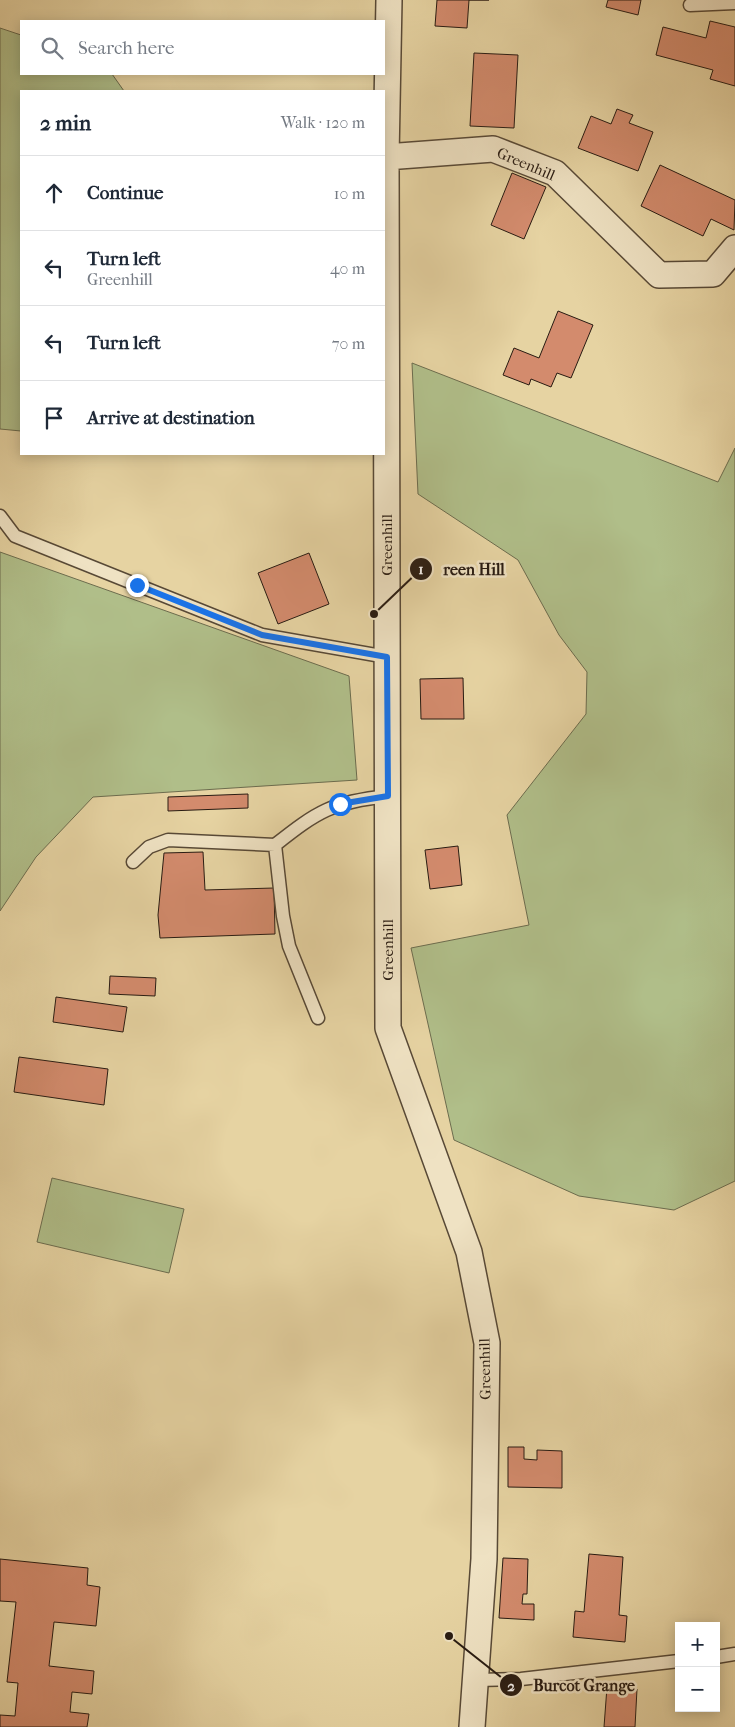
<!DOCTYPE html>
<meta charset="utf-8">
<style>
:root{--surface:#fff;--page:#f6f6f7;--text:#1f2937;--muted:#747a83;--line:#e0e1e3}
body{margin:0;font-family:"IM FELL French Canon",serif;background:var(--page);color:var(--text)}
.controls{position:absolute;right:15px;bottom:15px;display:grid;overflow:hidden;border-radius:0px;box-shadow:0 2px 12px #0003}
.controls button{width:45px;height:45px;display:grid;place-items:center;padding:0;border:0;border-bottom:1px solid var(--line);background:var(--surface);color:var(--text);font:25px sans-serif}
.stop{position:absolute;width:15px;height:15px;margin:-11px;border:4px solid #1a73e8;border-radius:50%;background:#fff}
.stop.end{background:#1a73e8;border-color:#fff;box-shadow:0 1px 5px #0008}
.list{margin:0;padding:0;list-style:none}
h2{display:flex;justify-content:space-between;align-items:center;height:65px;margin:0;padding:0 20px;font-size:21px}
h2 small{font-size:16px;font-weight:400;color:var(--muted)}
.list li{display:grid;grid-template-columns:32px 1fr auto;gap:15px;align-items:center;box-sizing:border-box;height:75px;padding:0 20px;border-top:1px solid var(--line)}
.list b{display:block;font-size:19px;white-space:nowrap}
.list p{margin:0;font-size:16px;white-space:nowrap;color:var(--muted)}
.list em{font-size:16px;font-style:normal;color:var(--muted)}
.icon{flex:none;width:28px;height:28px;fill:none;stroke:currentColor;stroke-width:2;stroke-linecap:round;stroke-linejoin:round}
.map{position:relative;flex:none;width:735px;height:1727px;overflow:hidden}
.search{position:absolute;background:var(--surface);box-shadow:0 2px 12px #0003;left:20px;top:20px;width:365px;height:55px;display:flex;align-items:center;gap:12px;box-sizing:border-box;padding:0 18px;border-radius:0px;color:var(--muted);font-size:19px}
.panel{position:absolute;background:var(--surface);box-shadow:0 2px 12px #0003;left:20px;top:90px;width:365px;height:365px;border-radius:0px}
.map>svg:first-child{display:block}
</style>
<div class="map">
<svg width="735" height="1727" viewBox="0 0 735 1727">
<rect width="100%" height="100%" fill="#e6d3a2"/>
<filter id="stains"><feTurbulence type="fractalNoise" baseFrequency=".004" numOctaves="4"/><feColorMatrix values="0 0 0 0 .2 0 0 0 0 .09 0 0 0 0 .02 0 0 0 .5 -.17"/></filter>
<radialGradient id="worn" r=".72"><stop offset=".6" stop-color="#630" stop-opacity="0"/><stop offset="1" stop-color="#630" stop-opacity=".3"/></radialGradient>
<path fill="#b0be89" stroke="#6c6c4e" d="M0 28 21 35V74H112L124 91H21V431L0 429Z
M412 363 718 482 735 448V1181L674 1210 579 1196 454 1140 411 948 529 925 507 815 586 714 587 672 559 635 518 560 418 494Z
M0 552 349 676 357 780 93 797 36 857 0 911Z
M52 1178 184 1209 169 1273 37 1242Z"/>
<path fill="#d38b6d" stroke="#281b12" d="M437 0H489H469L467 28 435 26Z
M608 0H641L638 15 606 7Z
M710 21 735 27V86L710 79 713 70 656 55 663 27 706 38Z
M474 53 518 55 514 128 470 126Z
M617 109 633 115 629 123 653 132 638 171 578 148 591 116 611 124Z
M660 165 735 200 734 230 711 219 703 236 641 206Z
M512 173 546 187 524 239 491 225Z
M558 311 593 325 571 378 557 373 551 387 531 379 529 385 503 375 514 348 539 358Z
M309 553 329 604 278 624 258 573Z
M463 678 464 719H421L420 679Z
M248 794V808L168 811V797Z
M458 846 462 885 430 889 425 850Z
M203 852 205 890 274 888 275 934 160 938 158 915 164 853Z
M110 976 156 978 155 996 109 994Z
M56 997 127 1007 123 1032 53 1022Z
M19 1057 108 1069 104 1105 14 1092Z
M508 1447H524V1459L537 1460V1450L562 1451V1488L508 1487Z
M589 1554 623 1557 619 1615 627 1616 625 1642 573 1637 575 1611 584 1612Z
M503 1558 528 1559 527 1594H523L522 1604H534V1620L499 1618Z
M0 1559 88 1568 87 1585 100 1587 96 1626 54 1622 49 1666 94 1671 92 1694 72 1692 70 1712 89 1714 87 1727H0V1715L15 1716 18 1683 7 1682 16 1602 0 1601Z
M607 1687 637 1689 635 1727H604Z"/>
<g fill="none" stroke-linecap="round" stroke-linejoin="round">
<defs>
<path id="service" d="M690 5 735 3
M0 516 15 536 262 635 387 657
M133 862 149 847 168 840 275 845
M318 1018 289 946 283 916 275 845C318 811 332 802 388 796
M716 1657 735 1654
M476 1680 521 1679 679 1661"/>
<path id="minor" d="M389 0 386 157 388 1028 469 1252 487 1343 484 1559 472 1727
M386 157 493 149 555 173 659 275 713 274 735 248"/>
</defs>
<use href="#service" stroke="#584936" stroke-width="15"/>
<use href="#minor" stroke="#584936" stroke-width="28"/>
<use href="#service" stroke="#efe2c3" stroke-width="12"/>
<use href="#minor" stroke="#efe2c3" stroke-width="25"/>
</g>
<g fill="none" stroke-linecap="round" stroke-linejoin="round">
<path stroke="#1a73e8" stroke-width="6" d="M137 585 262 635 387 657 388 796 340 804"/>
</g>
<g text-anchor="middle" stroke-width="5" stroke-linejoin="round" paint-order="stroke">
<g font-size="15" fill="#281b12" stroke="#efe2c3">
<text transform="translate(526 164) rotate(23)" y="5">Greenhill</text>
<text transform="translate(387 545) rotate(-90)" y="5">Greenhill</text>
<text transform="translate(388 950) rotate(-90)" y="5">Greenhill</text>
<text transform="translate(485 1369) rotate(-91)" y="5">Greenhill</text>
</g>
</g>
<path fill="none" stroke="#281b12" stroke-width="2" d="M374 614L421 569M449 1636L511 1685"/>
<g fill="#281b12" stroke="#efe2c3" stroke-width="2">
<circle cx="374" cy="614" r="5"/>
<circle cx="449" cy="1636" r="5"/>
<circle cx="421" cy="569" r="12"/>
<circle cx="511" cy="1685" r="12"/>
</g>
<g font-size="15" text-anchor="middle" font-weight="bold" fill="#fff">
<text x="421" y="574">1</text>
<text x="511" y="1691">2</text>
</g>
<g font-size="16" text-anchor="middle" font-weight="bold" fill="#281b12" stroke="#efe2c3" stroke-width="5" stroke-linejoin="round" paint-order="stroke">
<text x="474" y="575">reen Hill</text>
<text x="584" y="1691">Burcot Grange</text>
</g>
<rect width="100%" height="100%" filter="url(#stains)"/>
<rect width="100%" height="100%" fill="url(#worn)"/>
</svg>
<div class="controls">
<button>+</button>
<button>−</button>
</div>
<div class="stop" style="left:340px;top:804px"></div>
<div class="stop end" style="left:137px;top:585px"></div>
<div class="search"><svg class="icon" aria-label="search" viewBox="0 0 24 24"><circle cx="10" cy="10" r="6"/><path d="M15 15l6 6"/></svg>Search here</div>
<section class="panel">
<h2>2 min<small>Walk · 120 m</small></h2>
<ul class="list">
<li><svg class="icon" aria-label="ahead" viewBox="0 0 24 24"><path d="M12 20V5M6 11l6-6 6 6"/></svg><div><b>Continue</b></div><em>10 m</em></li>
<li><svg class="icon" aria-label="left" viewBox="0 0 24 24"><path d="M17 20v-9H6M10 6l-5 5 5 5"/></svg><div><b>Turn left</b><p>Greenhill</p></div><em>40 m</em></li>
<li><svg class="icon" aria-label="left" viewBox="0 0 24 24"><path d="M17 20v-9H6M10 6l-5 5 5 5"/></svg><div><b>Turn left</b></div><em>70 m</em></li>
<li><svg class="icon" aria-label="arrive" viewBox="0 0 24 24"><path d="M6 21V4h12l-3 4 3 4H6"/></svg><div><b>Arrive at destination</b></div></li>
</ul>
</section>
</div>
